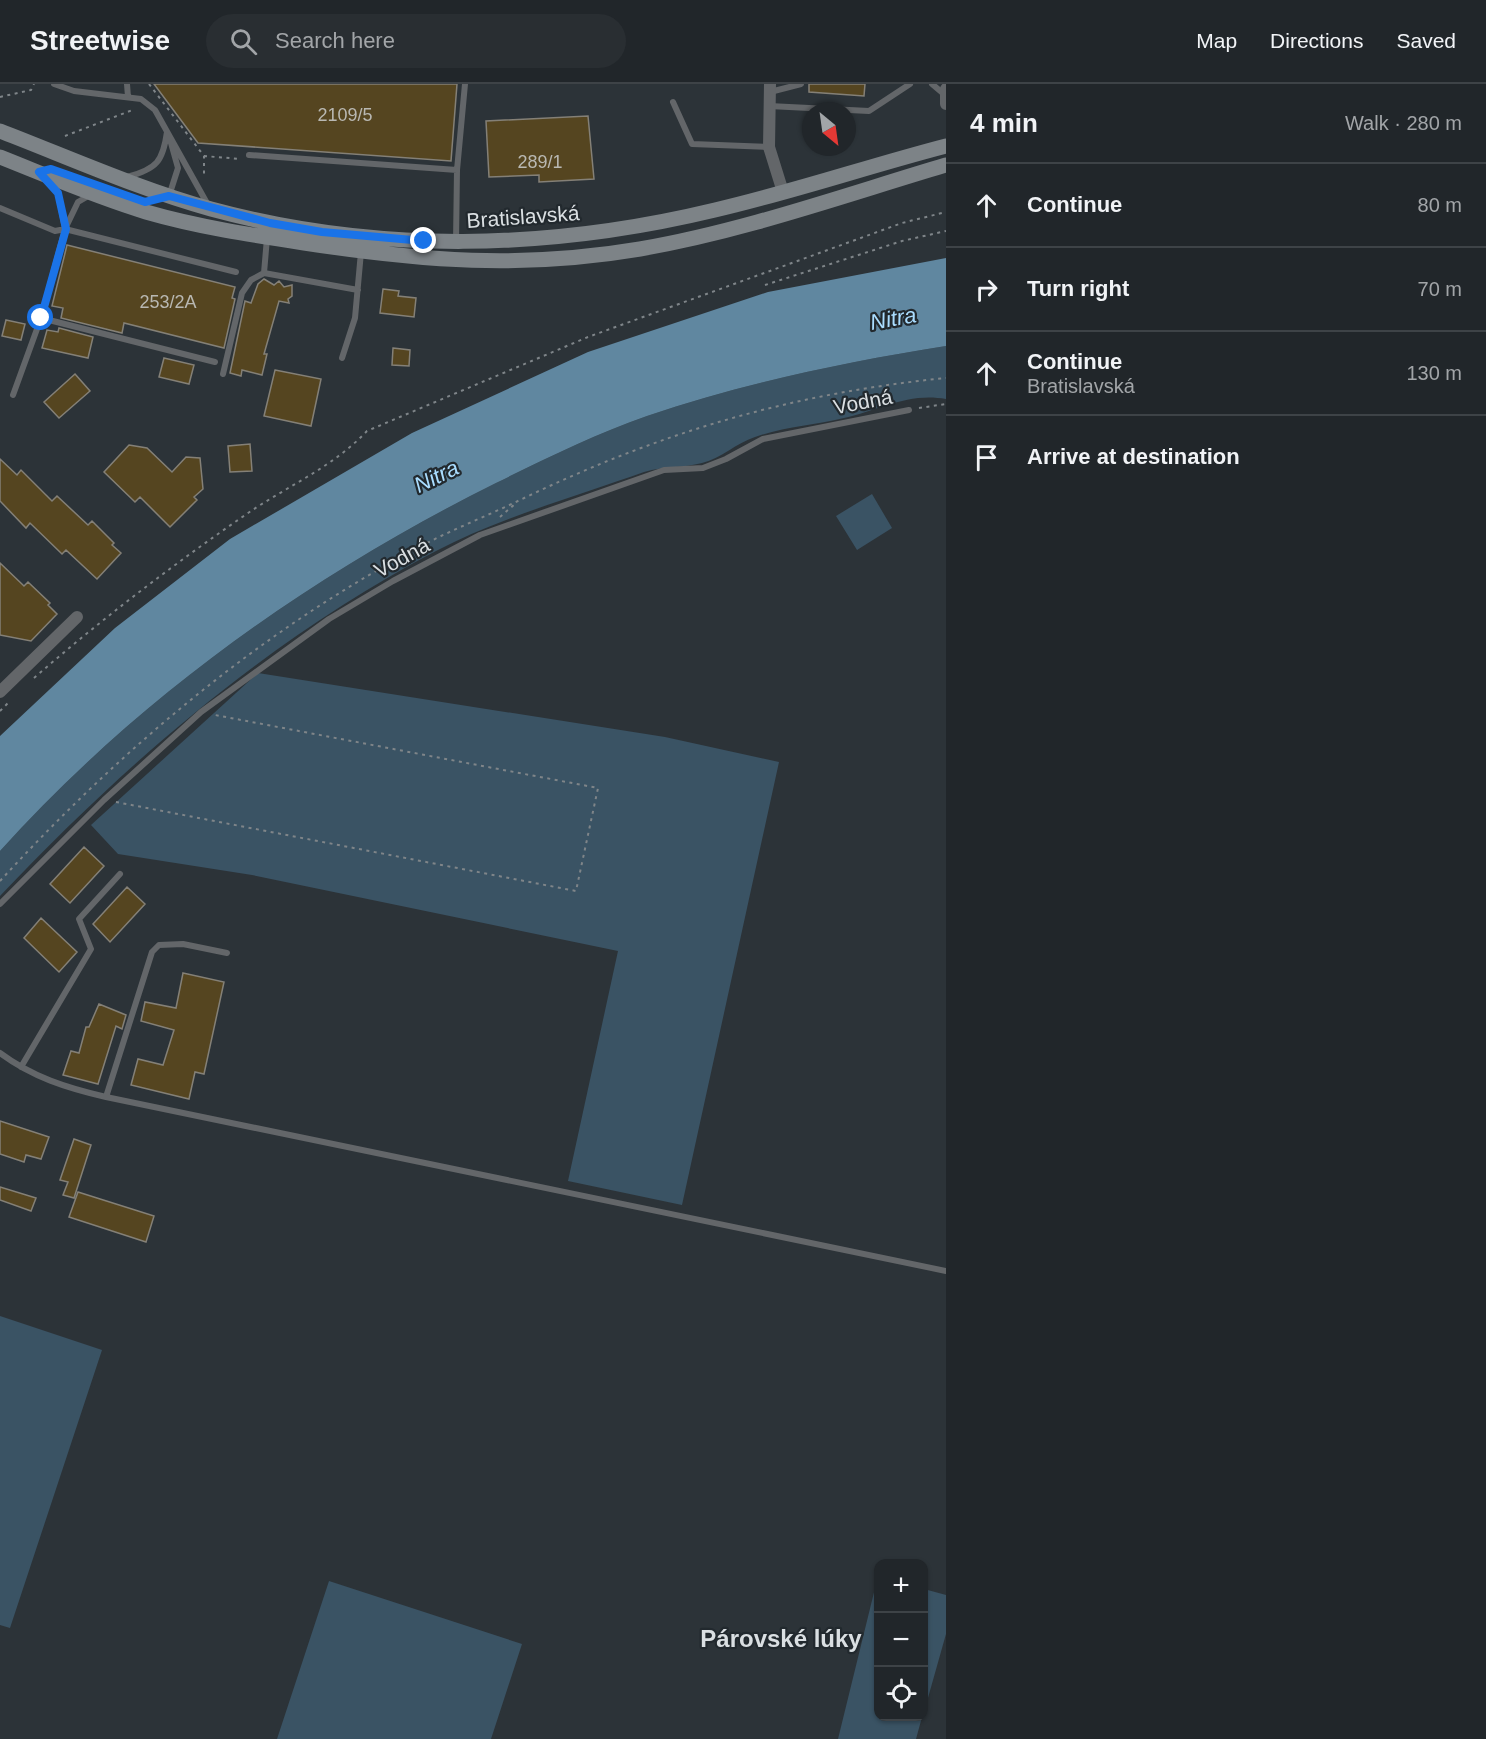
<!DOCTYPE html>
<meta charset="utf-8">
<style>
:root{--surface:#21262a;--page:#292e32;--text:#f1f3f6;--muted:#a2a5a8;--line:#3e4347}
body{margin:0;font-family:Helvetica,sans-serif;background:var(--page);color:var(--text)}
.controls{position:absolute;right:18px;bottom:18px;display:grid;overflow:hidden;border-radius:12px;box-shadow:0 2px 4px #0004}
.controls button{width:54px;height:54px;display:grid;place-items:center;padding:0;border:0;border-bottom:2px solid var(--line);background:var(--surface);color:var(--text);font:30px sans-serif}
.compass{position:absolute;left:802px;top:18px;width:54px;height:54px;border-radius:50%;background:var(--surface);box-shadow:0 2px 4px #0004;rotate:151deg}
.stop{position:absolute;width:18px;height:18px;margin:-14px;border:4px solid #1a73e8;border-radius:50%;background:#fff}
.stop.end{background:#1a73e8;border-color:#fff;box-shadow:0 2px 6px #0008}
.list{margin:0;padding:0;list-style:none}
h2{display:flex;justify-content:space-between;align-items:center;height:78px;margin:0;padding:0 24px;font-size:26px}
h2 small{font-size:20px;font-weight:400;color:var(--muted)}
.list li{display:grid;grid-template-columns:39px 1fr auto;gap:18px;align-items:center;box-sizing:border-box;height:84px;padding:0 24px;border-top:2px solid var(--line)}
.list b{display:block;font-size:22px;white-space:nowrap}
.list p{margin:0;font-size:20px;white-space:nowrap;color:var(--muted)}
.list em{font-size:20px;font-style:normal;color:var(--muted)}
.icon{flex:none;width:33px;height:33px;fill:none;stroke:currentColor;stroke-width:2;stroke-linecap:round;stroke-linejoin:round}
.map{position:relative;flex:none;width:946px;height:1655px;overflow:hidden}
header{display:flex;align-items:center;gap:36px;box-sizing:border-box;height:84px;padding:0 30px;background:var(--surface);border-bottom:2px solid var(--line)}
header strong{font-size:28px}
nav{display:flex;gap:33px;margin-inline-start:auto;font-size:21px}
.search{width:420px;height:54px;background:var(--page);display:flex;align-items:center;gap:15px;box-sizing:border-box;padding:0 21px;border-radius:33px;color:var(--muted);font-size:22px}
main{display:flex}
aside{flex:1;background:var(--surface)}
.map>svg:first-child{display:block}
</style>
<header>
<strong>Streetwise</strong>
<div class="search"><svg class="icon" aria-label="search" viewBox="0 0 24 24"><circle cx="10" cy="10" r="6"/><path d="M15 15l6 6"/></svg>Search here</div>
<nav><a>Map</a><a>Directions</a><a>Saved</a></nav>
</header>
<main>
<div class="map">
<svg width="946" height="1655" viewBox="0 0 946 1655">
<rect width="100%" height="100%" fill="#2c3338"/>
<path fill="#3a5364" d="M946 262V315C909 308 879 326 844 334 815 341 783 343 755 353 736 359 722 374 702 379 683 384 665 382 644 388 577 412 499 434 436 467 270 554 128 677 0 812V767C139 613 311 491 496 399 545 375 595 350 647 332 744 299 845 278 946 262Z
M872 410 892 444 857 466 836 432Z
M258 589 665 653 779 678 682 1121 568 1097 618 867 252 791 118 770 91 741Z
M0 1232 102 1266 10 1544 0 1541Z
M878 1492V1632L922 1633 916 1655H838Z
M329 1497 522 1560 491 1655H277Z
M924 1505 946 1511V1550L924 1628Z"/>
<path fill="#6087a0" d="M946 174V262C845 278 744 299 647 332 595 350 545 375 496 399 311 491 139 613 0 767V652L115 544 230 455 412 349 588 268 768 208Z"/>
<path fill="#554520" stroke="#848077" stroke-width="1.5" d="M154 0H457L451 77 198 59Z
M809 0H865L864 12 809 8Z
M588 32 594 95 539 98V91L489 93 486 37Z
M67 161 235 203 232 214 235 215 224 264 124 239 122 249 61 234 63 224 52 222Z
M264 195 274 201 279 197 284 203 292 201V212L288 215 289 219 279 217 264 270H267L262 291 242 286 241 292 230 289 245 217 251 219 258 200Z
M383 205 399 207 398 212 416 214 414 233 380 229Z
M6 236 25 240 21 256 2 252Z
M59 244 93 253 88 274 42 264 47 246 58 248Z
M393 264 410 266 409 282 392 281Z
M164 274 194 281 189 300 159 293Z
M275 286 321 295 311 342 264 332Z
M75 290 90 307 59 334 44 318Z
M250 360 252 387 230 388 228 362Z
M129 361 147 364 172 388 186 373 200 374 203 405 194 413 197 416 170 443 140 413 135 418 104 388Z
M0 375 17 391 21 386 52 417 57 412 88 441 92 437 114 459 112 461 121 469 97 495 66 466 62 470 30 439 26 444 0 417Z
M0 479 24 502 28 498 50 519 48 521 57 530 31 557 0 551Z
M84 763 104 782 70 819 50 800Z
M127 803 145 820 110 858 93 840Z
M41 834 77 868 59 888 24 854Z
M183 889 224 898 204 990 195 988 189 1015 131 1001 138 975 163 981 174 946 141 937 145 918 176 924Z
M99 920 126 931 122 945 116 942 98 1000 63 991 71 967 79 969 86 943H89Z
M0 1037 49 1053 41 1075 26 1071 24 1078 0 1070Z
M74 1055 91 1061 74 1114 63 1111 68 1098 60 1096Z
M0 1103 36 1114 31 1127 0 1116Z
M78 1108 154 1132 146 1158 69 1133Z"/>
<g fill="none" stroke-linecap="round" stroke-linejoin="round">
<path stroke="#7f8589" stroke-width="2" stroke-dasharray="3 4.5" stroke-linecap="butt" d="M149 0 204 72V91
M0 13 31 6 34 0
M65 52 135 25
M204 72 240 75
M765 201 902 157 946 147
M919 324 946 320
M500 433 516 419
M34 594C103 534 175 479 251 427 290 401 334 382 367 347L588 253 902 139 946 128
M0 627 8 619
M116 718 576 807 598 704 215 631
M0 797C122 664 264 544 425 460 456 444 489 431 520 416 658 349 793 309 946 294"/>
<path stroke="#636669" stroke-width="6" d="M54 0 74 7 141 15 155 26 208 121
M127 0 128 13
M932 0 945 11
M770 8 801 0
M673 18 692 60 769 63
M769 22 869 27 910 0
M249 71 457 86
M127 93C157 85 163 77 167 48
M47 97 58 109 65 145
M90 111 78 118 65 145 41 234 215 278
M169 112 178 84 171 59
M0 124 55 147 65 145 236 188
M267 154 264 189 358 206
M456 158 457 86 465 0
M342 274 355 234 361 168
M223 290 242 209 251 196 264 189
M13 311 41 234
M0 820 104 716 201 628 329 535 393 497 480 451 664 386 703 384 726 375 763 355 909 326
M0 969C32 993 67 1004 106 1013L946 1187
M21 983 91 865 79 835 120 790
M106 1013 152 868 159 861 183 860 227 869"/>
<path stroke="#636669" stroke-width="12" d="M770 0 769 63 783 108
M946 5V20
M0 608 77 533"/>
<path stroke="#7d8387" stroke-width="15" d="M0 47C70 74 139 105 211 125 377 170 549 166 715 126 793 108 869 82 946 62
M0 73C48 92 96 113 146 128 198 143 251 151 304 159 422 177 522 185 640 165 744 147 845 111 946 81"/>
</g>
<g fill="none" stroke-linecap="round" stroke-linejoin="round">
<path stroke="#1a73e8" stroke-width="8" d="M41 234 66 145 58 109 39 88 51 85 145 118 169 112 270 139 322 148 424 157"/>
</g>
<g text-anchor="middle" stroke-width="4.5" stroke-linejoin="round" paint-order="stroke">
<g font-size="18" fill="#b9b8b2">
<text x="345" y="37">2109/5</text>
<text x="540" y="84">289/1</text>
<text x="168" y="224">253/2A</text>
</g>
<g font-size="21" fill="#dadfe2" stroke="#22292e">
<text transform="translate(523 133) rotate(-4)" y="7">Bratislavská</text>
<text transform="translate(863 318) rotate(-11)" y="7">Vodná</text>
<text transform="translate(402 474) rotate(-29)" y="7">Vodná</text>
</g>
<g font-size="22" font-style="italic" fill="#adf" stroke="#22292e">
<text transform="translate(893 234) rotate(-10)" y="8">Nitra</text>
<text transform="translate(436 392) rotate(-26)" y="8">Nitra</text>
</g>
<g font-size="24" font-weight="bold" fill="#dadfe2" stroke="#22292e">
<text x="781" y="1563">Párovské lúky</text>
</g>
</g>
</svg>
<div class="controls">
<button>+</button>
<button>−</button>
<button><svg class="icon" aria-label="locate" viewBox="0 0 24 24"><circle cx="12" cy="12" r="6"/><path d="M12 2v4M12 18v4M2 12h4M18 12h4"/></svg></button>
</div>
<svg class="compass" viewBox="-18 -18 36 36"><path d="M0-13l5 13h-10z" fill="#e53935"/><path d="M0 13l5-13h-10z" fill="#a2a5a8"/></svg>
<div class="stop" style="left:41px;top:234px"></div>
<div class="stop end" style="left:424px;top:157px"></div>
</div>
<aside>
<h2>4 min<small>Walk · 280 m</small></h2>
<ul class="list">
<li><svg class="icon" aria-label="ahead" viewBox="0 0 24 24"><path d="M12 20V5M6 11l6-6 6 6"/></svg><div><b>Continue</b></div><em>80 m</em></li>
<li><svg class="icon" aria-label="right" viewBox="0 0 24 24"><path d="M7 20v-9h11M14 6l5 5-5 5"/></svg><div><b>Turn right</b></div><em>70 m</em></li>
<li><svg class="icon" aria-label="ahead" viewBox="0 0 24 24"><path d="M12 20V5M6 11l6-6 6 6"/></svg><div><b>Continue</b><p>Bratislavská</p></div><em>130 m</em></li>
<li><svg class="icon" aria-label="arrive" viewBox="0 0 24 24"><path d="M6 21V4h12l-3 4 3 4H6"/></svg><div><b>Arrive at destination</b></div></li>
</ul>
</aside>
</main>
